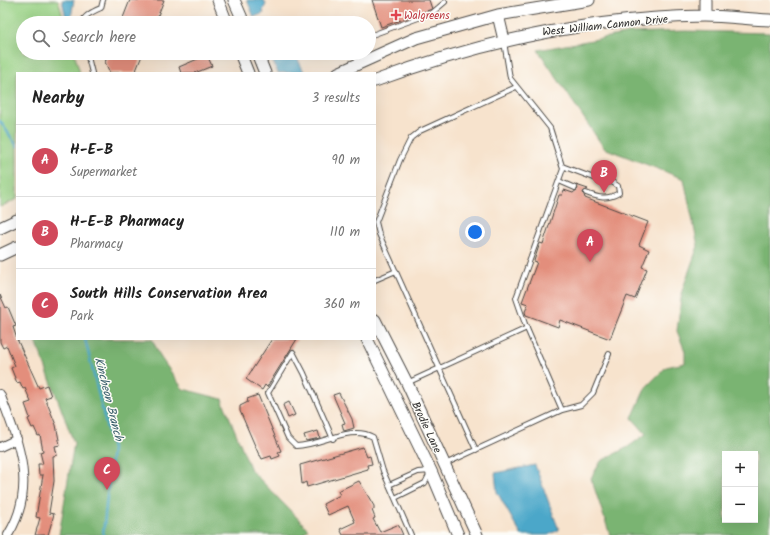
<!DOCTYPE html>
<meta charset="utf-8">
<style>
:root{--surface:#fff;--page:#f2f2f2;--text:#222;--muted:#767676;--line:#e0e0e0;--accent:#d1495b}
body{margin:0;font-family:Kalam,sans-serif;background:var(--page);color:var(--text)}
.controls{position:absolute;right:12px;bottom:12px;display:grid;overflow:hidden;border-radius:0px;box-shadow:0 4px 16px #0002}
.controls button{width:36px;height:36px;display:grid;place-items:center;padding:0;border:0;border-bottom:1px solid var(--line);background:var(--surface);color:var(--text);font:20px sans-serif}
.you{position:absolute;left:475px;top:232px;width:14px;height:14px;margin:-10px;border:3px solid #fff;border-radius:50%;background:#1a73e8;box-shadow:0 0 0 6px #1a73e833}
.badge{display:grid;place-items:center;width:26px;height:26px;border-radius:50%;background:var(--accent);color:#fff;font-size:13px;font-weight:700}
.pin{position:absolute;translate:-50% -33px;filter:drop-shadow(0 1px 2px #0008)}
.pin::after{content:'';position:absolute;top:21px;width:14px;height:12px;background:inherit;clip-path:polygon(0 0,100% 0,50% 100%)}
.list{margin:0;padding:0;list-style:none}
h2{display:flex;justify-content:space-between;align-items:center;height:52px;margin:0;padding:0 16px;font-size:17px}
h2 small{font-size:13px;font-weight:400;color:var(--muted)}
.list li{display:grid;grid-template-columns:26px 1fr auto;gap:12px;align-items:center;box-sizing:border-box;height:72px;padding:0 16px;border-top:1px solid var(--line)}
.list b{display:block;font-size:15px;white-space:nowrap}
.list p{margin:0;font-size:13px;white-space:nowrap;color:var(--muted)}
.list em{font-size:13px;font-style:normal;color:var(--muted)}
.icon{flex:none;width:22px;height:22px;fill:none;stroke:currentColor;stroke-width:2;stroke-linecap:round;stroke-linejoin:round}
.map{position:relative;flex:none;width:770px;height:535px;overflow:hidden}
.search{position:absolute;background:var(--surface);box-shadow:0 4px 16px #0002;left:16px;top:16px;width:360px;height:44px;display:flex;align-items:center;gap:10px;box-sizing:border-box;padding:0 14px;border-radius:22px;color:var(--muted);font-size:15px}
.panel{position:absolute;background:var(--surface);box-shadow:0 4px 16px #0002;left:16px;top:72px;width:360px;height:268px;border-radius:0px}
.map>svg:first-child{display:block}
</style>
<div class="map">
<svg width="770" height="535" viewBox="0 0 770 535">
<rect width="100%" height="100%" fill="#fdfcf7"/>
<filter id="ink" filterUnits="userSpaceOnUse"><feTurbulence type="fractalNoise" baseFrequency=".025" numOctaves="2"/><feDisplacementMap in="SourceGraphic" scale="8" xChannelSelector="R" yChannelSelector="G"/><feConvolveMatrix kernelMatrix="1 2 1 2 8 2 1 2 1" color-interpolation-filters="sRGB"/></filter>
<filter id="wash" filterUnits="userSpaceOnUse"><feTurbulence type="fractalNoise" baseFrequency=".012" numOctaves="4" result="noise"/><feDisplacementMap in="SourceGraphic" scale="16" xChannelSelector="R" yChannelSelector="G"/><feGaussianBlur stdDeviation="0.9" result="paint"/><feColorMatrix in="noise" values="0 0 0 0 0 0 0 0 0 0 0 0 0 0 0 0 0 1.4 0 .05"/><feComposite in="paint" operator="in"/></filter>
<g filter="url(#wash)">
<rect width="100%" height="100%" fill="#f7e3cd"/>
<path fill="#99d285" stroke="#627e58" d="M0 0H58L65 23H23V53H74L80 73H17V199L0 207Z"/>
<path fill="#7ab472" stroke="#52704e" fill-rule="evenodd" d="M685 31 770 33V535H610L591 478 601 461 628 447 646 434 632 418 646 387 666 367 685 363V351L677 331 682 291 698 246 684 179 604 148 538 50 630 33ZM725 454H755V520H725Z
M35 339H152L161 358 183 389 222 399 251 470 308 529 302 535H59L74 443Z"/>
<path fill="#4ba7c9" stroke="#3b697a" d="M62 0H74L71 18H66Z
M247 0H264L266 4 263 11 264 13 254 17Z
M269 53H295L304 72 278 73Z
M535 465 559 530 548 535H521L497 492 495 473Z"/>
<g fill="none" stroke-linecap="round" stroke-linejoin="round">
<path stroke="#4ba7c9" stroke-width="2.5" d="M0 121 17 146
M85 339 112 449 103 535"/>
</g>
<g id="blocks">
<path fill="#e38e7b" d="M130 0H164L155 23H121Z
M372 0H429L432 9 381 27Z
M109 53H143L135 73H110L105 62Z
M207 55 212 66 195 73H181L179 67Z
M576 185 588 189 583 192 585 198 648 222 639 245 649 250 642 267 647 269 635 299 627 296 610 339 560 320 558 327 526 315 525 312 528 304 522 302 537 262 534 261 540 243 543 244 559 195H562L564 190 573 193 578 189Z
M0 295 6 308 8 307 16 326 13 327 17 339 39 388 47 385 51 396 45 398 56 425 60 445 55 446 57 455 53 456 54 481 49 513 54 514 48 535H35L40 518 36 517 43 475H39L38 464H43L40 452 43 451 40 435 38 436 34 427 32 428 28 419 30 418 25 404 31 402 25 388 23 389 20 382 17 383 11 368 15 366 7 346 3 348 0 342Z
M272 339H297L267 387 265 385 262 390 246 379Z
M339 393 352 419 354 428 344 431 342 424 345 423 333 395Z
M258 395 281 451 278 452 280 456 272 459 271 456 262 459 260 455H259L240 411V406L248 402 247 399Z
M289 402 295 415 288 418 283 405Z
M318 431 320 438 306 441 304 435Z
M363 447 367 457 370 456 372 464 367 465 368 469 307 487 306 482 302 484 300 465Z
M359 481 374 506V509L372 510 375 518 373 519 380 532 397 525 399 526 403 535H343L340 529 355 522 348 506 328 515 323 504 340 495 338 491Z"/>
</g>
</g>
<g filter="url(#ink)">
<use href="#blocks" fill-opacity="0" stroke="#4a4743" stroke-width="1"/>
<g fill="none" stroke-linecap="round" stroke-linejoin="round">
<defs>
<path id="lane" d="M82 23C84 15 94 11 101 8L103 0
M369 36 432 13 445 2
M87 53 92 73
M562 166 602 181 612 182 618 186 619 193C607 200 599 198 586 193
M559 181 575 188
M375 280 396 271
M407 383 527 328
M562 410 581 405 593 393 609 354
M333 439 304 373 293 352 268 393 288 438 296 446C321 446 350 424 373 437L383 471 411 535
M476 450 379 234 376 222 400 160 411 138 420 131 516 87
M445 464 562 410 525 324 516 298 563 169 550 128 510 78 504 42
M389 485 418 472 431 471 425 483 395 498"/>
<path id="street" d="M0 394C18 441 38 487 8 535
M0 447 17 439"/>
<path id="secondary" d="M218 0 227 23
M234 0 244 23
M498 15 504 40
M705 16V0
M240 53 248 73
M257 53 265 73
M338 73 416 38 498 15 589 0
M375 81C482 41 589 18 703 16 725 16 748 19 770 20
M0 228 17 220
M0 255 17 247
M375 320 407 383 477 535
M367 339 431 471 458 535"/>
</defs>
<use href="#lane" stroke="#4a4743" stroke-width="6"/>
<use href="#street" stroke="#4a4743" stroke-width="10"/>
<use href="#secondary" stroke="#4a4743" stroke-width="13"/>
<use href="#lane" stroke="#fff" stroke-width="4"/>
<use href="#street" stroke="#fff" stroke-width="8"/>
<use href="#secondary" stroke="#fff" stroke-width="11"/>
</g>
</g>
<path fill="#e0444e" stroke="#fdfcf7" stroke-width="1.5" d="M394 9h4v4h4v4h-4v4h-4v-4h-4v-4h4z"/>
<g text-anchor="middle" stroke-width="3" stroke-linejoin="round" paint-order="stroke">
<g font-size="11" fill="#be3a42" stroke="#fdfcf7" text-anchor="start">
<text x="404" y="19">Walgreens</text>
</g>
<g font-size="11" fill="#2b2b2b" stroke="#fdfcf7">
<text transform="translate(605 25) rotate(-6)" y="4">West William Cannon Drive</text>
<text transform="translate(427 427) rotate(65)" y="4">Brodie Lane</text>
</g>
<g font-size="12" font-style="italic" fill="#385d6a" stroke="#fdfcf7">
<text transform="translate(109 399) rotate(76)" y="4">Kincheon Branch</text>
</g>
</g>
</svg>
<div class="controls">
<button>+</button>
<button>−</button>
</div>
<div class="you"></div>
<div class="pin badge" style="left:590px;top:262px">A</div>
<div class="pin badge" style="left:604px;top:193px">B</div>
<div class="pin badge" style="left:107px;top:490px">C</div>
<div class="search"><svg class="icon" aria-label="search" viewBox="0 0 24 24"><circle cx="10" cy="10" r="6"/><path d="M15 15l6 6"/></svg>Search here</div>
<section class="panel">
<h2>Nearby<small>3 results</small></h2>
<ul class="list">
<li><span class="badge">A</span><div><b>H-E-B</b><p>Supermarket</p></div><em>90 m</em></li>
<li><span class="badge">B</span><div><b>H-E-B Pharmacy</b><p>Pharmacy</p></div><em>110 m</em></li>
<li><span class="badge">C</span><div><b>South Hills Conservation Area</b><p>Park</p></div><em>360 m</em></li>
</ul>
</section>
</div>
